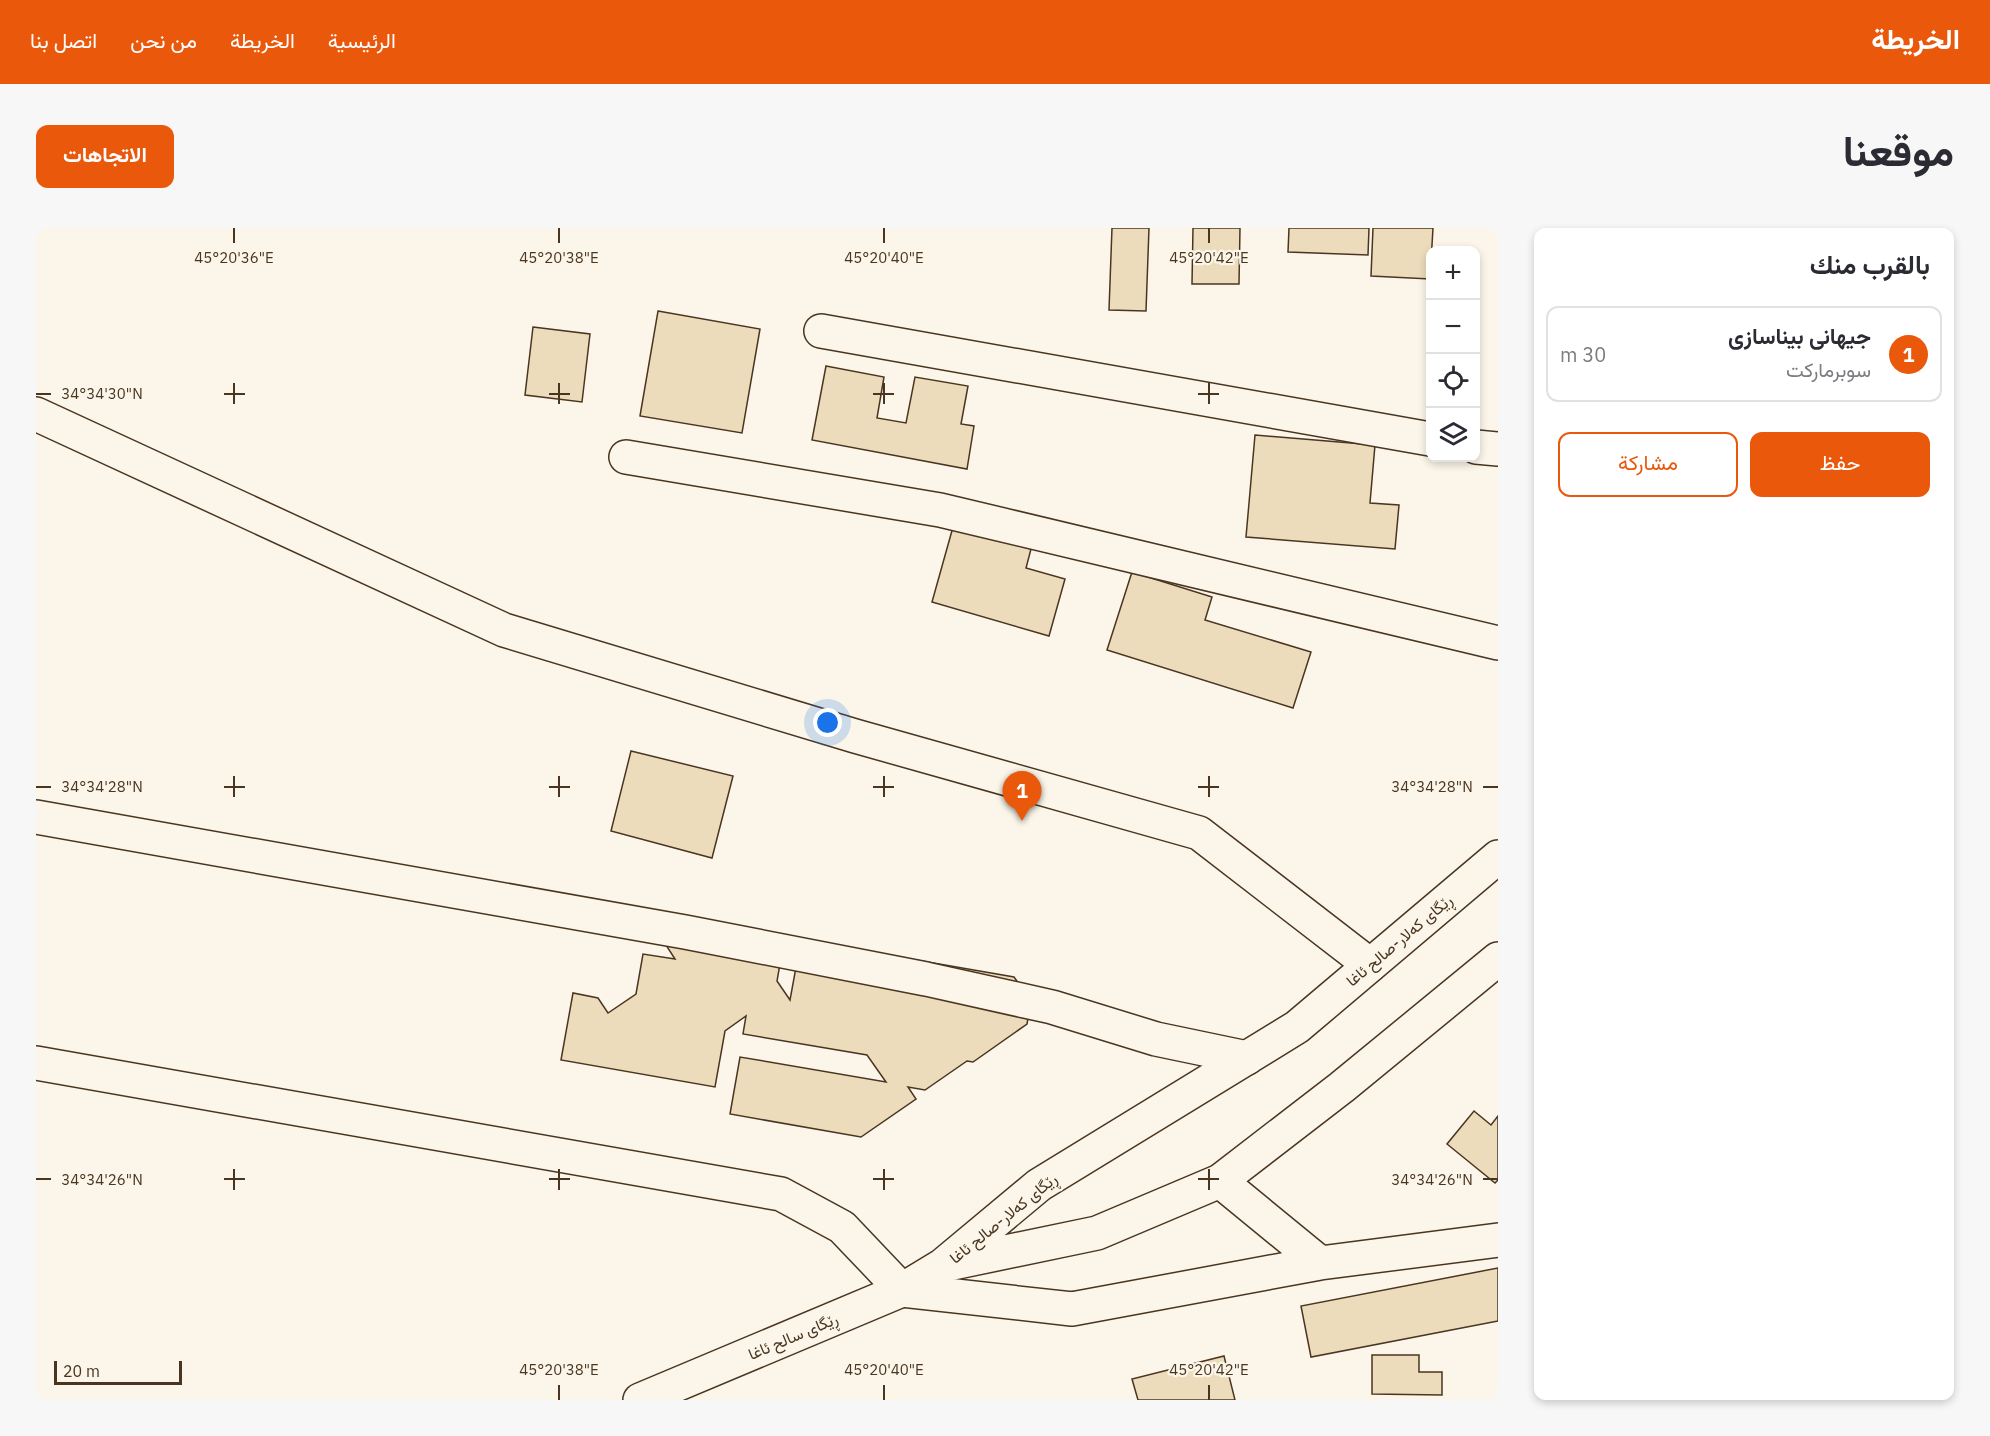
<!DOCTYPE html>
<html lang="ar">
<meta charset="utf-8">
<style>
:root{--surface:#fff;--page:#f7f7f7;--text:#2b2b33;--muted:#7c7c81;--line:#e1e1e2;--accent:#ea580c}
body{margin:0;font-family:"IBM Plex Sans",Vazirmatn,sans-serif;background:var(--page);color:var(--text);direction:rtl}
.controls{position:absolute;right:18px;top:18px;display:grid;overflow:hidden;border-radius:12px;box-shadow:0 3px 9px #0003}
.controls button{width:54px;height:54px;display:grid;place-items:center;padding:0;border:0;border-bottom:2px solid var(--line);background:var(--surface);color:var(--text);font:30px sans-serif}
.scale{position:absolute;left:18px;bottom:15px;width:128px;box-sizing:border-box;padding-left:6px;border:3px solid #4a3520;border-top:0;font-size:16px;line-height:21px;white-space:nowrap;color:#4a3520;-webkit-text-stroke:4px #fbf6e9;paint-order:stroke}
.you{position:absolute;left:792px;top:495px;width:21px;height:21px;margin:-15px;border:4px solid #fff;border-radius:50%;background:#1a73e8;box-shadow:0 0 0 9px #1a73e833}
.badge{display:grid;place-items:center;width:39px;height:39px;border-radius:50%;background:var(--accent);color:#fff;font-size:20px;font-weight:700}
.pin{position:absolute;translate:-50% -50px;filter:drop-shadow(0 2px 3px #0008)}
.pin::after{content:'';position:absolute;top:32px;width:21px;height:18px;background:inherit;clip-path:polygon(0 0,100% 0,50% 100%)}
.list{margin:0;padding:0;list-style:none}
h2{display:flex;justify-content:space-between;align-items:center;height:78px;margin:0;padding:0 24px;font-size:26px}
h2 small{font-size:20px;font-weight:400;color:var(--muted)}
.list li{display:grid;grid-template-columns:39px 1fr auto;gap:18px;align-items:center;box-sizing:border-box;height:96px;margin:0 12px 12px;padding:0 12px;border:2px solid var(--line);border-radius:12px}
.list b{display:block;font-size:22px;white-space:nowrap}
.list p{margin:0;font-size:20px;white-space:nowrap;color:var(--muted)}
.list em{font-size:20px;font-style:normal;color:var(--muted)}
.actions{display:flex;gap:12px;padding:18px 24px}
.actions a{flex:1;padding:14px 0;border:2px solid var(--accent);border-radius:12px;text-align:center;font-size:21px;color:var(--accent)}
.actions .main{background:var(--accent);color:#fff}
.icon{flex:none;width:33px;height:33px;fill:none;stroke:currentColor;stroke-width:2;stroke-linecap:round;stroke-linejoin:round}
.map{position:relative;flex:none;width:1462px;height:1172px;overflow:hidden;direction:ltr;border-radius:12px}
header{display:flex;align-items:center;gap:36px;box-sizing:border-box;height:84px;padding:0 30px;background:var(--accent);color:#fff}
header strong{font-size:28px}
nav{display:flex;gap:33px;margin-inline-start:auto;font-size:21px}
.intro{display:flex;align-items:center;justify-content:space-between;box-sizing:border-box;height:144px;padding:0 36px}
h1{margin:0;font-size:42px}
.button{padding:15px 27px;border-radius:12px;background:var(--accent);color:#fff;font-size:21px;font-weight:700}
main{display:flex;gap:36px;padding:0 36px}
aside{flex:1;background:var(--surface);border-radius:12px;box-shadow:0 3px 9px #0003}
.map>svg:first-child{display:block}
</style>
<header>
<strong>الخريطة</strong>
<nav><a>الرئيسية</a><a>الخريطة</a><a>من نحن</a><a>اتصل بنا</a></nav>
</header>
<div class="intro"><h1>موقعنا</h1><a class="button">الاتجاهات</a></div>
<main>
<aside>
<h2>بالقرب منك<small></small></h2>
<ul class="list">
<li><span class="badge">1</span><div><b>جیهانی بیناسازی</b><p>سوبرماركت</p></div><em>30 m</em></li>
</ul>
<div class="actions"><a class="main">حفظ</a><a>مشاركة</a></div>
</aside>
<div class="map">
<svg width="1462" height="1172" viewBox="0 0 1462 1172">
<rect width="100%" height="100%" fill="#fbf6e9"/>
<path fill="#ecdcbc" stroke="#4a3520" stroke-width="1.5" d="M1076 0H1113L1110 83 1073 82Z
M1157 0H1204L1203 56H1156Z
M1253 0H1333L1332 27 1252 24Z
M1337 0H1397L1394 51 1335 48Z
M622 83 724 101 706 205 604 188Z
M497 99 554 106 546 174 489 167Z
M790 138 848 149 841 190 870 195 879 149 932 158 925 196 938 198 931 241 776 212Z
M1219 207 1339 217 1334 275 1363 277 1359 321 1210 309Z
M917 299 995 321 990 340 1029 351 1013 408 896 374Z
M1096 344 1176 369 1169 392 1275 424 1257 480 1071 422Z
M595 523 697 548 676 630 575 603Z
M749 707 741 753 754 772 765 712 978 749 995 773 991 796 937 834 931 833 889 862 872 859 880 871 825 909 694 886 704 829 850 854 831 827 707 806 710 788 689 803 679 859 525 832 537 765 562 770 572 785 600 766 607 726 639 731 628 714Z
M1438 883 1455 897 1462 888V952L1459 955 1411 916Z
M1462 1040V1093L1275 1129 1265 1078Z
M1336 1127H1383V1144H1406V1167L1336 1166Z
M1188 1128 1199 1172H1102L1096 1151Z"/>
<g fill="none" stroke-linecap="round" stroke-linejoin="round">
<defs>
<path id="minor" d="M785 103 1394 211
M0 186 468 402 819 508 1163 605 1334 737
M1440 219 1462 221
M590 229 904 282 1462 415
M0 589 649 704 890 751 1016 779 1120 811 1211 830
M0 835 745 966 806 999 866 1062 1036 1081 1284 1035
M1184 953 1284 1035 1462 1012"/>
<path id="primary" d="M912 1036 1061 1005 1184 953 1306 859 1462 731
M604 1172 866 1062 907 1037 1003 957 1261 799 1462 629"/>
</defs>
<use href="#minor" stroke="#4a3520" stroke-width="36"/>
<use href="#primary" stroke="#4a3520" stroke-width="36"/>
<use href="#minor" stroke="#fbf6e9" stroke-width="33"/>
<use href="#primary" stroke="#fbf6e9" stroke-width="33"/>
</g>
<path fill="none" stroke="#4a3520" stroke-width="2" d="M198 0V15M523 0V15M848 0V15M1173 0V15M198 155V176M523 155V176M848 155V176M1173 155V176M0 166H15M188 166H209M513 166H534M837 166H858M1162 166H1183M198 548V569M523 548V569M848 548V569M1173 548V569M0 559H15M188 559H209M513 559H534M837 559H858M1162 559H1183M1447 559H1462M198 941V962M523 941V962M848 941V962M1173 941V962M0 951H15M188 951H209M513 951H534M837 951H858M1162 951H1183M1447 951H1462M523 1157V1172M848 1157V1172M1173 1157V1172"/>
<g text-anchor="middle" stroke-width="4.5" stroke-linejoin="round" paint-order="stroke">
<g font-size="16" fill="#4a3520" stroke="#fbf6e9">
<text transform="translate(1363 712) rotate(-40)" y="6">ڕێگای کەلار-صالح ئاغا</text>
<text transform="translate(967 990) rotate(-39)" y="6">ڕێگای کەلار-صالح ئاغا</text>
<text transform="translate(757 1108) rotate(-23)" y="6">ڕێگای سالح ئاغا</text>
</g>
</g>
<g font-size="15" text-anchor="middle" fill="#4a3520" stroke="#fbf6e9" stroke-width="4.5" stroke-linejoin="round" paint-order="stroke">
<text x="198" y="35">45°20'36"E</text>
<text x="523" y="35">45°20'38"E</text>
<text x="848" y="35">45°20'40"E</text>
<text x="1173" y="35">45°20'42"E</text>
<text x="66" y="171">34°34'30"N</text>
<text x="66" y="564">34°34'28"N</text>
<text x="1396" y="564">34°34'28"N</text>
<text x="66" y="957">34°34'26"N</text>
<text x="1396" y="957">34°34'26"N</text>
<text x="523" y="1147">45°20'38"E</text>
<text x="848" y="1147">45°20'40"E</text>
<text x="1173" y="1147">45°20'42"E</text>
</g>
</svg>
<div class="controls">
<button>+</button>
<button>−</button>
<button><svg class="icon" aria-label="locate" viewBox="0 0 24 24"><circle cx="12" cy="12" r="6"/><path d="M12 2v4M12 18v4M2 12h4M18 12h4"/></svg></button>
<button><svg class="icon" aria-label="layers" viewBox="0 0 24 24"><path d="M12 4l9 5-9 5-9-5zM3 14l9 5 9-5"/></svg></button>
</div>
<div class="scale">20 m</div>
<div class="you"></div>
<div class="pin badge" style="left:986px;top:593px">1</div>
</div>
</main>
